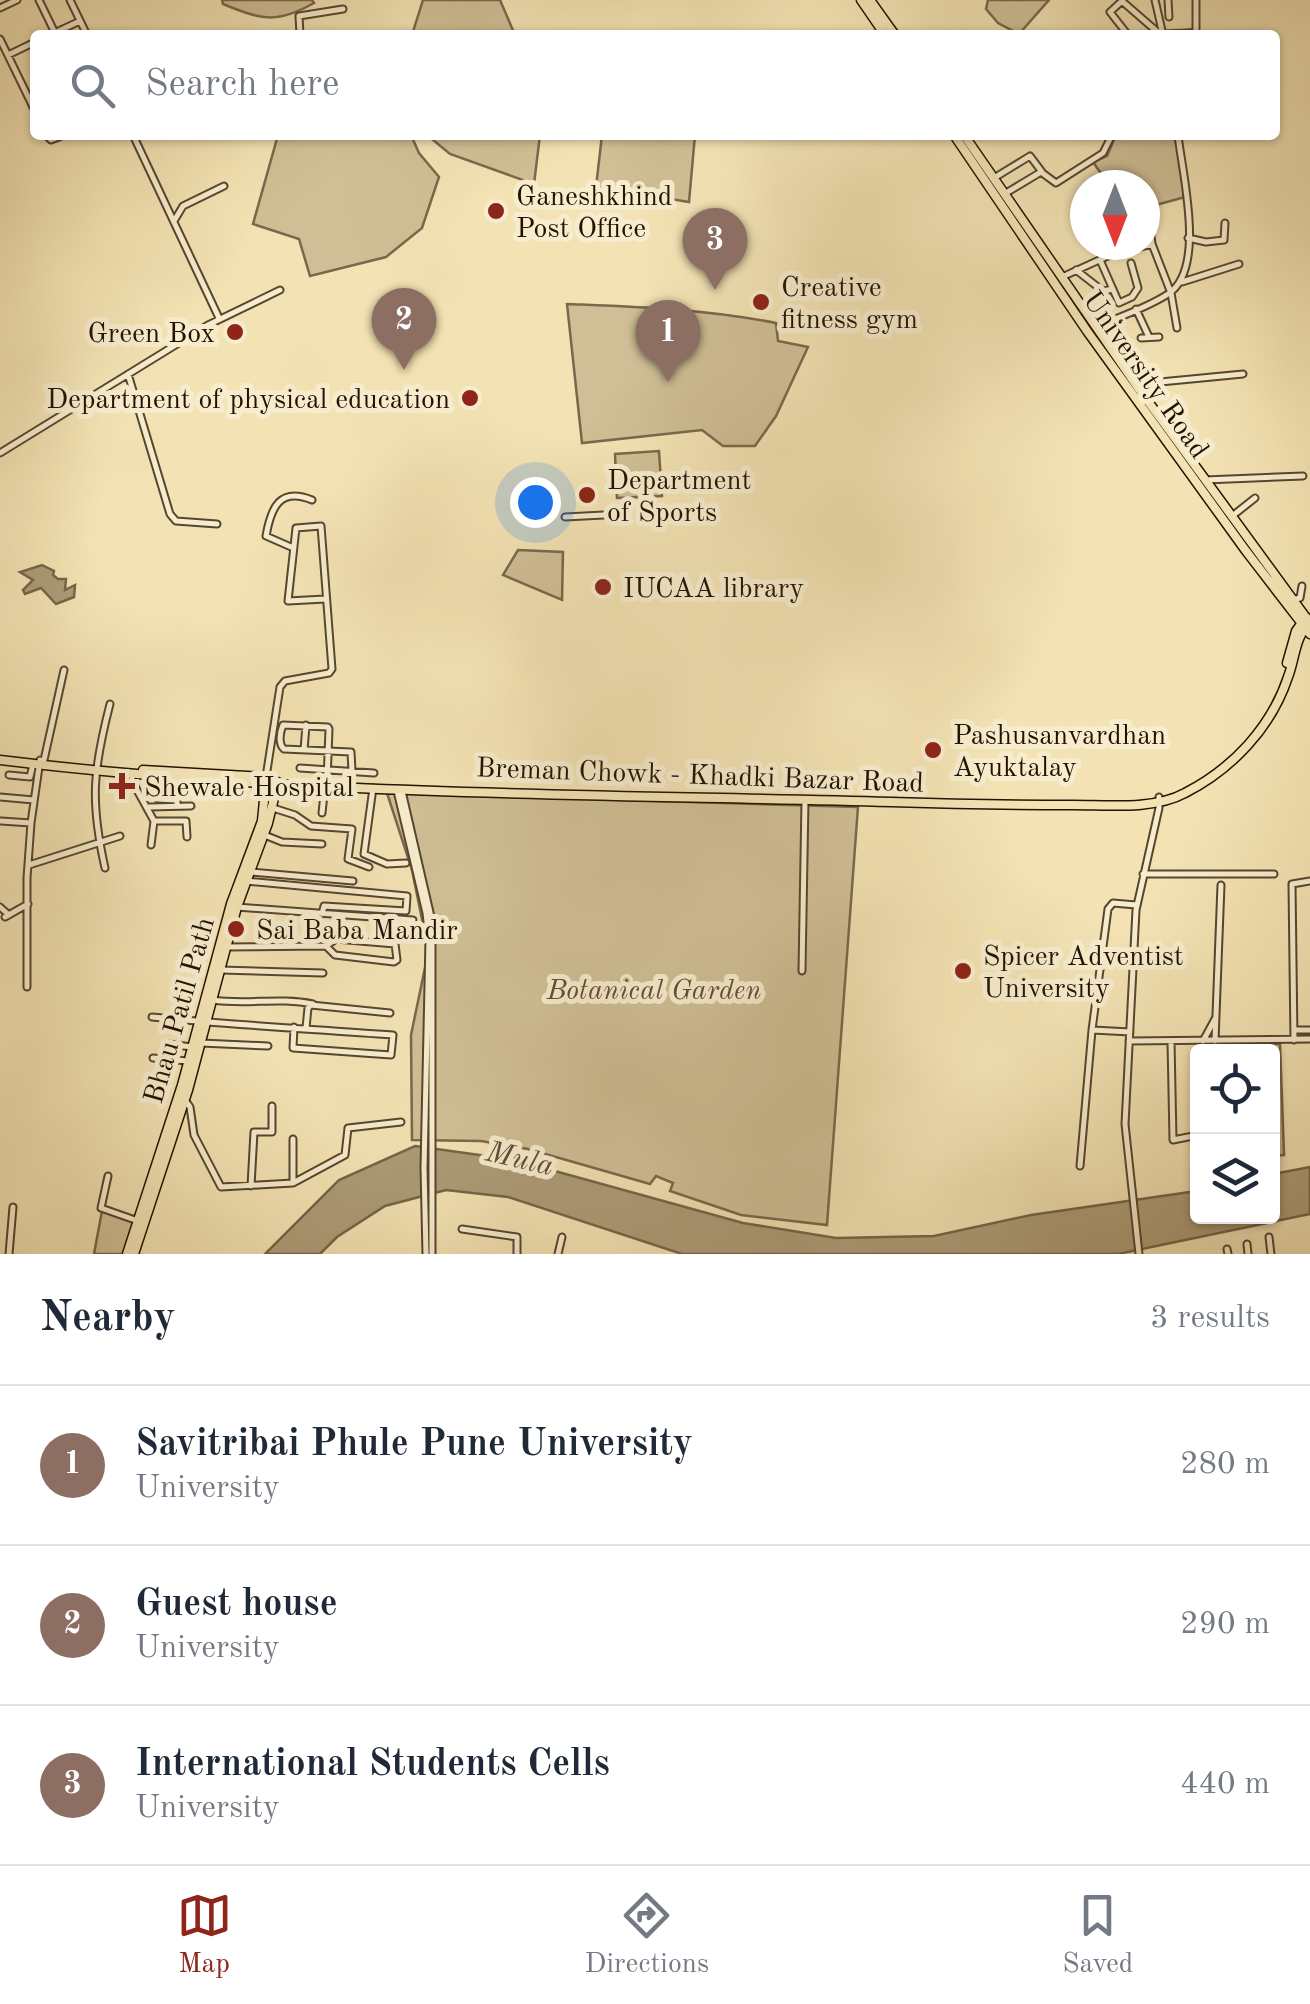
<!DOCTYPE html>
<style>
:root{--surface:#fff;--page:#f2f2f3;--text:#1f2937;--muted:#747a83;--line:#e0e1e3;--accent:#8f2418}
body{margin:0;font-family:"Old Standard TT",serif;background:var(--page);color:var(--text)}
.controls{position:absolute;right:30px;bottom:30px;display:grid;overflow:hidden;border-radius:10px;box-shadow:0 2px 8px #0004}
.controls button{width:90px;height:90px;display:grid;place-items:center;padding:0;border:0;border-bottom:2px solid var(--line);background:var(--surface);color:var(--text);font:50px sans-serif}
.compass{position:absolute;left:1070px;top:170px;width:90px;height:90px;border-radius:50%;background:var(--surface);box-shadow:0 2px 8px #0004;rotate:180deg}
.you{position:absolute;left:535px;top:502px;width:35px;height:35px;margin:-25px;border:8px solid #fff;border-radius:50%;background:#1a73e8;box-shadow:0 0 0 15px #1a73e833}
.badge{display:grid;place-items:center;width:65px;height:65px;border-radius:50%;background:var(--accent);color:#fff;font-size:32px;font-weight:700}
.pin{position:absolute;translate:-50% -82px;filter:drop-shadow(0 2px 5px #0008)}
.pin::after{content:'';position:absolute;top:52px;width:35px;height:30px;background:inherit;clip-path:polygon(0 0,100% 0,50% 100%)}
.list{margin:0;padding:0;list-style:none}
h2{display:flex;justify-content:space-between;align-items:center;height:130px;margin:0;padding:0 40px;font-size:42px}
h2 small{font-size:32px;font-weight:400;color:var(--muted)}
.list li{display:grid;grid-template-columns:65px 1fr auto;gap:30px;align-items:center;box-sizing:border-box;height:160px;padding:0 40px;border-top:2px solid var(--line)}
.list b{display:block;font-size:38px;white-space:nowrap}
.list p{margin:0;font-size:32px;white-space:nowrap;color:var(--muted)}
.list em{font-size:32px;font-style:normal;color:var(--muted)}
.icon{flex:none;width:55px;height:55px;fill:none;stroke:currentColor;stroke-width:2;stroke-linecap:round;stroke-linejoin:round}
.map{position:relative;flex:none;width:1310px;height:1254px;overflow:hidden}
.search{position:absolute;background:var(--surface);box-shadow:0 2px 8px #0004;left:30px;right:30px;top:30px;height:110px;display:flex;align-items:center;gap:25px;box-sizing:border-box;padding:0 35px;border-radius:10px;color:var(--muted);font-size:38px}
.sheet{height:610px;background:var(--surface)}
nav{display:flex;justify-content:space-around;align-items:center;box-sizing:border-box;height:140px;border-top:2px solid var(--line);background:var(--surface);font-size:28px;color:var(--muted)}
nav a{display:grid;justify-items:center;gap:5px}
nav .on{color:var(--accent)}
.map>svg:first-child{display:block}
</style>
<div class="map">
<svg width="1310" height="1254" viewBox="0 0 1310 1254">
<rect width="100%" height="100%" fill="#f3e3b4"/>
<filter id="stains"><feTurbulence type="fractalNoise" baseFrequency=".002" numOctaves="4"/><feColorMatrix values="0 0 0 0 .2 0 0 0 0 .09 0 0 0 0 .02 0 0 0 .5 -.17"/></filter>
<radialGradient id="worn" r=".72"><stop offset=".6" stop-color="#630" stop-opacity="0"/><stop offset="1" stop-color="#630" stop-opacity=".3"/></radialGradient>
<path fill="#d0bf96" stroke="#7a684c" stroke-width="2.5" d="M222 0H312L314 3C277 24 262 20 223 4Z
M423 0H500L515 35H412Z
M988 0H1049L1019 34 998 23 986 9Z
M278 135H411L419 153 439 177 422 228 386 257 310 276 299 239 253 224Z
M427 135H540L534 184 450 154Z
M602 135H695L689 202 596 187Z
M1116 135H1174L1187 184 1185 197 1145 208V185H1109L1093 162 1107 156Z
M567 304C638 307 706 309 776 323L778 341 808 347 776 416 755 446H723L702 430 582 443Z
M659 451 662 496 617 498 615 454Z
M518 550 563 552 562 600 503 575Z
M387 793 858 807 827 1225 741 1215 670 1191 673 1183 656 1176 650 1184 528 1149 481 1141 412 1140 411 1035 426 963V939L412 870Z
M1264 1044H1280L1284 1155 1273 1156 1272 1052 1264 1051Z
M102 1211 134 1222 125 1254H94Z"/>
<path fill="#ac9c77" stroke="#756548" stroke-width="2.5" d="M42 565 54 571 53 575 58 579H66L65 590 75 585 74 597 56 604 41 588 25 594 23 590 33 580 20 572Z
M415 1146 515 1160 743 1223 836 1238 934 1236 1031 1215 1197 1191 1198 1216H1272L1273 1174 1310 1167V1214L1118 1254H682L508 1197 446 1190 385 1206 337 1237 320 1254H265L339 1180Z"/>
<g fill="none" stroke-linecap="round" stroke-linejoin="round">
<defs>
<path id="minor" d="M39 0 56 35
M70 0 87 35
M1155 0 1163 35
M1168 0 1169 17
M0 8 17 0
M1188 33 1196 32V0
M1163 34 1187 33
M50 35 80 21
M300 35 299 16 343 9
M1128 35 1110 12 1122 1 1161 35
M0 39 35 111
M8 55 35 42
M46 135 51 140 64 135
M133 135 219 318
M994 178 1030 156 1042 172
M1006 193 1041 172 1056 183 1103 153 1112 135
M1149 219 1152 244
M174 221 183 206 224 186
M1188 238 1206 242 1224 240 1225 223
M1100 260 1119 303 1132 297 1138 288 1131 263
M1076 270 1103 291 1113 289
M1062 277 1108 256 1152 244 1171 293 1177 328
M1182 282 1239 264
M1136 309 1149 337
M1095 327C1119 317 1147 308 1168 294 1207 269 1182 173 1178 135
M1141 338 1159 337
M128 374 170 514 176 521 217 524
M1139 389 1150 383 1243 374
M0 453 208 325 280 290
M1205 480 1303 476
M565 517 623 514
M1231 517 1255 498
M291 547 266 536C271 507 280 487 312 500
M1292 600 1300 598 1302 586
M304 750 306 725
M44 760 64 670
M300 768 374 773
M132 774V781L154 821 151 845
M9 775 30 777 33 764
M157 777 158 799 177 800
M266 777 280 687 285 681 329 673 332 669 321 526 296 528 288 601 325 599
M177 778V803
M327 781 329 729 328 727 283 725C280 732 278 744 284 749L351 752 352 771
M373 788 364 854 387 864 406 863
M397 791 426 913 429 940 424 1168 426 1254
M402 791 432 921V1254
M0 797 34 800
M149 807 191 806
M273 808 295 815 311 826 352 829 348 859 369 867
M322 813 325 785
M1 821 31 823
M154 821H186L187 837
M262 834 282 842 322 844
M29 865 120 836
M105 868C90 801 93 770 110 704
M251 872 353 881
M1143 874H1274
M246 881 407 896 406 911 324 906 322 914
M0 907 9 915
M237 907 413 920
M5 917 28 904
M224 947 326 946 335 955 394 962 397 960 395 944 336 939 326 946
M221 970 323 973
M802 971 805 800
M27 987V878L31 823 40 760
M212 1000C247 1005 279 997 313 1004
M152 1017C232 1025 313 1029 393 1035L391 1055 293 1048 294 1027
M306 1028 308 1008 311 1005 390 1013
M1093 1030 1130 1032
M1295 1030H1310
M1294 1040 1292 884 1310 881
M1129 1041 1310 1039
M1171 1041 1173 1140 1198 1135
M1203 1041 1216 1017
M1215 1041 1221 885
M201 1043 268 1046
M168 1044 192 1047
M153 1058 188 1061
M185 1100 190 1107 194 1135 221 1187 293 1183 345 1155 348 1128 401 1122
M1080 1166 1092 1030 1108 909 1113 903 1136 905
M108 1176 101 1208 138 1221
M293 1183V1139
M251 1186 254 1132H272V1106
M462 1229 517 1237V1254
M1269 1237 1271 1254
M1247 1244 1248 1254
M1227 1249 1228 1254
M9 1254 13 1207
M558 1254 562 1237
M1139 1254 1125 1124 1136 910 1159 808V797"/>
<path id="major" d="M861 0 885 35
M870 0 895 35
M954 135 1087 331 1246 551 1310 634
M964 135 1139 389 1307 619
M1287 663 1296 631 1306 617
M0 760C295 796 595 794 891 802 952 804 1012 805 1073 805 1108 805 1154 810 1185 793 1232 769 1271 728 1288 677 1295 659 1295 636 1310 622
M143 770 264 777
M127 1254 182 1085 231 904 262 821 266 780
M134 1254 188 1090 237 907 268 823 278 782"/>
</defs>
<use href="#minor" stroke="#57462e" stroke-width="9"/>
<use href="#major" stroke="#231202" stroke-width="11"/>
<use href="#minor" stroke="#f7edce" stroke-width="5"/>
<use href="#major" stroke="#f3e3b4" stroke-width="8"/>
</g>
<g fill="#8f2418" stroke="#f7edce" stroke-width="4">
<circle cx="496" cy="211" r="10"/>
<circle cx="761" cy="302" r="10"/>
<circle cx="235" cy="332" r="10"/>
<circle cx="470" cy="398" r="10"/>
<circle cx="587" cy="495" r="10"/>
<circle cx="603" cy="587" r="10"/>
<circle cx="933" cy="750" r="10"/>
<path d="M117 771h10v10h10v10h-10v10h-10v-10h-10v-10h10z"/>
<circle cx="236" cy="929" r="10"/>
<circle cx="963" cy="971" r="10"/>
</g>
<g text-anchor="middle" stroke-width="10" stroke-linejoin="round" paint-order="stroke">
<g font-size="28" fill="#231202" stroke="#f7edce" text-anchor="start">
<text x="516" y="205">Ganeshkhind<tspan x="516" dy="32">Post Office</tspan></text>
<text x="781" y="296">Creative<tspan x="781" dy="32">fitness gym</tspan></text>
<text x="215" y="342" text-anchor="end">Green Box</text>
<text x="450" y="408" text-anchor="end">Department of physical education</text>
<text x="607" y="489">Department<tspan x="607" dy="32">of Sports</tspan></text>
<text x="623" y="597">IUCAA library</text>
<text x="953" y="744">Pashusanvardhan<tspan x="953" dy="32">Ayuktalay</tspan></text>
<text x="144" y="796">Shewale Hospital</text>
<text x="256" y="939">Sai Baba Mandir</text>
<text x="983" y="965">Spicer Adventist<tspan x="983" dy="32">University</tspan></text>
</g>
<g font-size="28" fill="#231202" stroke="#f7edce">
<text transform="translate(1147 374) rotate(55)" y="10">University Road</text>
<text transform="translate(700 774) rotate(2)" y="10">Breman Chowk - Khadki Bazar Road</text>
<text transform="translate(178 1010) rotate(-74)" y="10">Bhau Patil Path</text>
</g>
<g font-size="28" font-style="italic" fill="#604f36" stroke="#f7edce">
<text x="654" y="999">Botanical Garden</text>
</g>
<g font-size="30" font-style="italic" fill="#615037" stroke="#f7edce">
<text transform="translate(520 1158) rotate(13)" y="10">Mula</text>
</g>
</g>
<rect width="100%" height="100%" filter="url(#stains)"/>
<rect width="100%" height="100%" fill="url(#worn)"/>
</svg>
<div class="controls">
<button><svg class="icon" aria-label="locate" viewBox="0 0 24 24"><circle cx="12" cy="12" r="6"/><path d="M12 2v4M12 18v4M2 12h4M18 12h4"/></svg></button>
<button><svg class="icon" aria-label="layers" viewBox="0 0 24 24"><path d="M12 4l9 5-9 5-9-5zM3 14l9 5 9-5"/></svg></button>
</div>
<svg class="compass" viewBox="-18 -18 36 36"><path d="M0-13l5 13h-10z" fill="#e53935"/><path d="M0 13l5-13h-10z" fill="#747a83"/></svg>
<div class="you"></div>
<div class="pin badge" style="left:668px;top:382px;background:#8d6e63">1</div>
<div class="pin badge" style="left:404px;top:370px;background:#8d6e63">2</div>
<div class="pin badge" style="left:715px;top:290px;background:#8d6e63">3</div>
<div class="search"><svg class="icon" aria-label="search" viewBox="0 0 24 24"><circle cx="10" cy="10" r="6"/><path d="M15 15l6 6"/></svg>Search here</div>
</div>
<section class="sheet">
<h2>Nearby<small>3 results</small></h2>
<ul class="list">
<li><span class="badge" style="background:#8d6e63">1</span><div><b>Savitribai Phule Pune University</b><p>University</p></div><em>280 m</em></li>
<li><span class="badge" style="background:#8d6e63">2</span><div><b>Guest house</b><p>University</p></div><em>290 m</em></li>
<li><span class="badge" style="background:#8d6e63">3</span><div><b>International Students Cells</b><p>University</p></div><em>440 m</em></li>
</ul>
</section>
<nav>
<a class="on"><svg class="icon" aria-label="map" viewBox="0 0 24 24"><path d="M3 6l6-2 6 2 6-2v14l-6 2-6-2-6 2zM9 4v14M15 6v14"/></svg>Map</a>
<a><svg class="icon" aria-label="directions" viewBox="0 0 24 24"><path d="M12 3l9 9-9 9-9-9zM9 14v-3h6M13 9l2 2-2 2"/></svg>Directions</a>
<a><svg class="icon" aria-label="saved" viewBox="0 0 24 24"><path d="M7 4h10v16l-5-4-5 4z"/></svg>Saved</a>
</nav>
